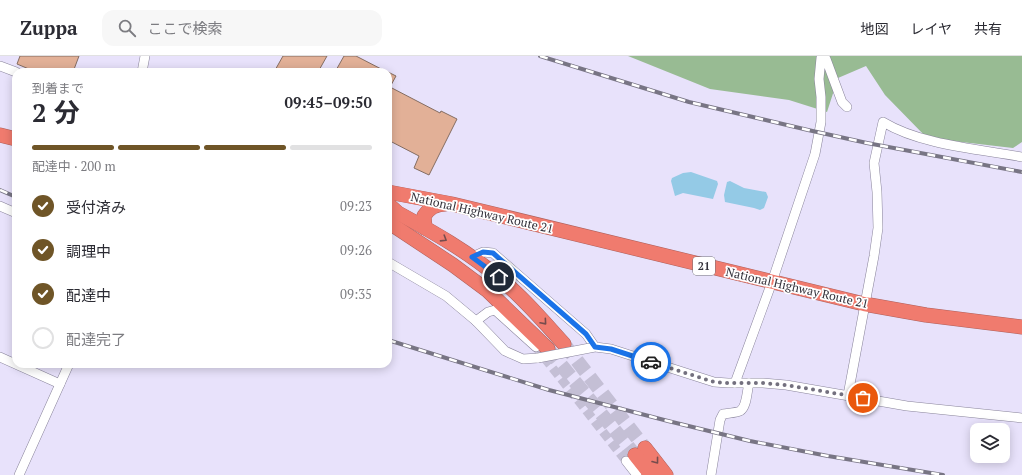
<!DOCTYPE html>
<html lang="ja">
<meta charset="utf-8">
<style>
:root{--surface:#fff;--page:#f7f7f7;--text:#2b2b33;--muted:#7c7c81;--line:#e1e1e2;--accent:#6f5527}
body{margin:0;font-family:"PT Serif","Noto Sans JP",serif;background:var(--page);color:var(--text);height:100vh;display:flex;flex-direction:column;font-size:15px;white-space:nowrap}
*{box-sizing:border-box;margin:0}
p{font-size:13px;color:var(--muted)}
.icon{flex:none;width:22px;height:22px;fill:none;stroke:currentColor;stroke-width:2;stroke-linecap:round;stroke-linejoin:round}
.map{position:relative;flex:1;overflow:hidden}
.panel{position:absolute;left:12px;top:12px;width:380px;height:300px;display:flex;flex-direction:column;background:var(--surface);border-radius:12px;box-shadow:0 2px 10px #0003}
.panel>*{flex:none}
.fabs{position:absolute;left:970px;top:367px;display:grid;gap:8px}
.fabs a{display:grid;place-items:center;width:40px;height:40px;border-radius:8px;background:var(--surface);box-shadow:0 2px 10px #0003;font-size:20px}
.pin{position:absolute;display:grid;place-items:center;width:34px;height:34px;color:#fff;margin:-17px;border:2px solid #fff;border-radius:50%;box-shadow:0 1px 4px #0007}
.courier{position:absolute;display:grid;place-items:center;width:40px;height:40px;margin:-20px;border:3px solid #1a73e8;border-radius:50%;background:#fff;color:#222;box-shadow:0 1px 5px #0007}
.summary em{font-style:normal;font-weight:700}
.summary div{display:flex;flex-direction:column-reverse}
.summary{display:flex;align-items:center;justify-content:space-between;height:68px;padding:0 20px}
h1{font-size:26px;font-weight:700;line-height:30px}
.bar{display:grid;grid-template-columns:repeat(4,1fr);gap:6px 4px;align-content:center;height:48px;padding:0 20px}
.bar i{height:5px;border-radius:3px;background:var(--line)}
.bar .current{background:var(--accent)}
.bar p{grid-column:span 4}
ol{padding:0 20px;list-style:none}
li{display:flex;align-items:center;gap:12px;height:44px}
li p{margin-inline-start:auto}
li .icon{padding:4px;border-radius:50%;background:var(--accent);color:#fff;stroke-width:4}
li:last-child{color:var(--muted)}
li i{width:22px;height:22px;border:2px solid var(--line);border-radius:50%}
header{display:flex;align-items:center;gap:24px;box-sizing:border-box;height:56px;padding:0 20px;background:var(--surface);border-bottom:1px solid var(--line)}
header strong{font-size:19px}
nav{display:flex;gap:22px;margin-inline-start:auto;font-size:14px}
.search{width:280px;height:36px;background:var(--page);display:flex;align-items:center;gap:10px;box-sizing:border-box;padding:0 14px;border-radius:12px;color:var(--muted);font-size:15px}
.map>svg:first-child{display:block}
</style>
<header>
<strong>Zuppa</strong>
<div class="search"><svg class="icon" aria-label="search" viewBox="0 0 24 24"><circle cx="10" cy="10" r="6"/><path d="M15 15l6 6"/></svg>ここで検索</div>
<nav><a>地図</a><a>レイヤ</a><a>共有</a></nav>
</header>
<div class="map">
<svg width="1022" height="419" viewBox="0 0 1022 419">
<rect width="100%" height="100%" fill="#e8e2fb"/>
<polygon fill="#98bb93" points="628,0 1022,0 1022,86 1013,92 927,82 885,39 866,10 838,22 827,56 789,44 710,33"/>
<g fill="#94cae6">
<polygon points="691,116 717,125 718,128 713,143 683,137 675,140 671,125 672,122 683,117"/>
<polygon points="730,125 744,132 766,136 768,141 764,152 760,154 754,152 725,146 724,139 727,126"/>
</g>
<g fill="#e2b097" stroke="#846d62">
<polygon points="20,0 79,0 73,16 36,16 17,8"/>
<polygon points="283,0 327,0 318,16 274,16"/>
<polygon points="344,0 356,0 387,16 335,16"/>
<polygon points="388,16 396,20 390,31 440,57 441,55 457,63 429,119 414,112 419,100 388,84"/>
</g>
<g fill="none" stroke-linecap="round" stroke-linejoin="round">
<polyline stroke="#c4bfd5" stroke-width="9" stroke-dasharray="9 4.5" stroke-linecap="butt" points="536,291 626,405"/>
<g stroke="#c4bfd5" stroke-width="14" stroke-dasharray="14 7" stroke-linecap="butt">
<polyline points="564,288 645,392"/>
<polyline points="548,293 635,399"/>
</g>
<g stroke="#89849b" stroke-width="10">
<g id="minor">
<polyline points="0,10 16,16"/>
<polyline points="142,16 145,0"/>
<polyline points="0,150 16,157"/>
<polyline points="472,201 483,196 493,197 586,278 595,291 611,293 714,326 728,327 763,327 786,329 907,350 1022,362"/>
<polyline points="388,206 446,240 476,265 505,295 523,303 538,302"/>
<polyline points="476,265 488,256 495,254 536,291"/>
<polyline points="0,301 60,328"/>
<polyline points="735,327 772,226 815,98 821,66 821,41 819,23 821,2 826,3 842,46 847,51"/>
<path d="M848,339L874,200L878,172L877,136L874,107L883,66C921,89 978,93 1022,101"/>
<polyline points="626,405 637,419"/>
<polyline points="19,419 69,308"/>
<path d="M711,419L720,364L723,358C728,357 736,357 740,355C747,351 747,334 749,327"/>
</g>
</g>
<g stroke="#ae615c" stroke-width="15">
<g id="highway">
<polyline points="0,79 16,83"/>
<polyline points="388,136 452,148 864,248 926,259 1022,271"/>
<path d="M388,148L398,157C433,176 467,195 498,221C522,240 543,265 564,288"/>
<polyline points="388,166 453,209 488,235 548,293"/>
<path d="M425,172L424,160C430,151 435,149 445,148"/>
<polyline points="645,392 666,419"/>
<polyline points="635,399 651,419"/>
</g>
</g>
<use href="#minor" stroke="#fff" stroke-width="9"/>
<use href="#highway" stroke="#f07b6e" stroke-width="14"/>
<g stroke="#787584" stroke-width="4">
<g id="rail">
<polyline points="540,0 689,46 808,74 867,87 1022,116"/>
<polyline points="0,134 16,141"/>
<polyline points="388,284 549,334 668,365 750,385 828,400 943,419"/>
</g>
</g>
<use href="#rail" stroke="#fff" stroke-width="2.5" stroke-dasharray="8" stroke-linecap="butt"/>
<g stroke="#89849b" stroke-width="10" stroke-linecap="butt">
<polyline id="minor-bridge" points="538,302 595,291"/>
</g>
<use href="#minor-bridge" stroke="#fff" stroke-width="9"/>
</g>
<defs><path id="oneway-chevron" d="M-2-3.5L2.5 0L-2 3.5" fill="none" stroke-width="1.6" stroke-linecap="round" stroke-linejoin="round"/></defs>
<g stroke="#764c4d">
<use href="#oneway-chevron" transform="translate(444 183) rotate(32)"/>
<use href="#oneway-chevron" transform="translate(544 266) rotate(49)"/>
<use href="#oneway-chevron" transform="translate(656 405) rotate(52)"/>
</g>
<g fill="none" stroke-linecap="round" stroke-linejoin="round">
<polyline stroke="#73707e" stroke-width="4" stroke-dasharray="0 7.2" points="651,306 714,326 728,327 763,327 786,329 863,342"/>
<polyline stroke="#1a73e8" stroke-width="5" points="499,221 472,201 483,196 493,197 586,278 595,291 611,293 651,306"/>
</g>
<g text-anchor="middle" stroke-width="3.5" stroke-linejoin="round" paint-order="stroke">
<rect fill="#fff" stroke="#717076" stroke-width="1" x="693" y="201" width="22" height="18" rx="3"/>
<g font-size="11" font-weight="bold" fill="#34323b">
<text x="704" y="214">21</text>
</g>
<g font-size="12" fill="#34323b" stroke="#fff">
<text transform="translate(482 157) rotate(13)" y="4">National Highway Route 21</text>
<text transform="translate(797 232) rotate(13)" y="4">National Highway Route 21</text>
</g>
</g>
</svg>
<div class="fabs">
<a><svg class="icon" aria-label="layers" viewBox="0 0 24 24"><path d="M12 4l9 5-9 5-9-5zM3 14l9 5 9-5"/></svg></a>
</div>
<div class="pin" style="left:863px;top:342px;background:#ea580c"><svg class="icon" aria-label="bag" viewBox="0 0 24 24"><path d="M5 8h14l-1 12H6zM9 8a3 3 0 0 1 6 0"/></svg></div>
<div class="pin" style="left:499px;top:221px;background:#1f2937"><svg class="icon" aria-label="home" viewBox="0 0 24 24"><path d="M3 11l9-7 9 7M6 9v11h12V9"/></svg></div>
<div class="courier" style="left:651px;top:306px"><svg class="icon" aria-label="car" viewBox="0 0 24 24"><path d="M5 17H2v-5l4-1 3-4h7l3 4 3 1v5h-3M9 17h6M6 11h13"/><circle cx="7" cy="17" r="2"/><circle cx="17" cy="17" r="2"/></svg></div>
<section class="panel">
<div class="summary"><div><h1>2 分</h1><p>到着まで</p></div><em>09:45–09:50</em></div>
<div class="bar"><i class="current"></i><i class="current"></i><i class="current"></i><i></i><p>配達中 · 200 m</p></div>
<ol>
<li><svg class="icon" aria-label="check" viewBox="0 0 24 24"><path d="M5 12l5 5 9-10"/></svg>受付済み<p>09:23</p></li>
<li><svg class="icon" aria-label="check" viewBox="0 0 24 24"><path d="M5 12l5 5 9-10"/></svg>調理中<p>09:26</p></li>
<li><svg class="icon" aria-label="check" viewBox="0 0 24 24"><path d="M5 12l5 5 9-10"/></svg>配達中<p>09:35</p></li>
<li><i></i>配達完了</li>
</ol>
</section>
</div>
